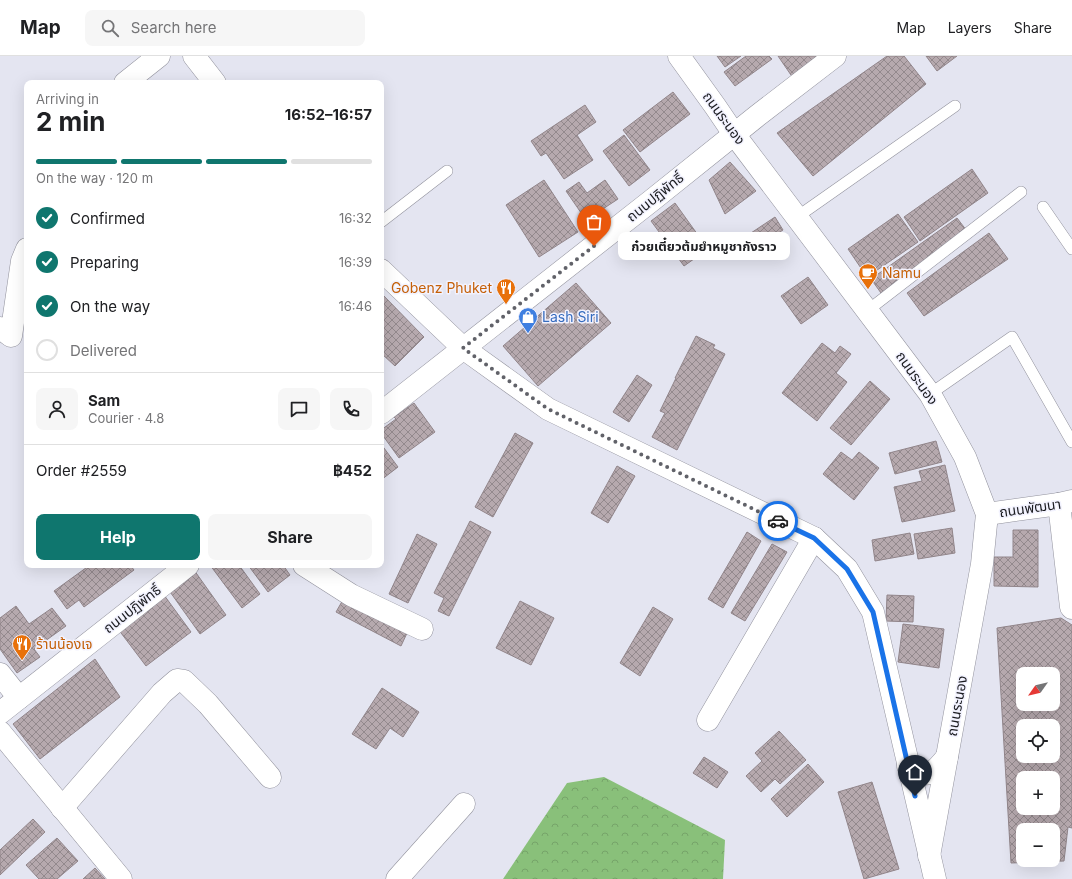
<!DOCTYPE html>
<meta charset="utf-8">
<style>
:root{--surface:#fff;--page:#f6f6f6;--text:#202124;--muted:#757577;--line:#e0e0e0;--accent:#0f766e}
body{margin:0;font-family:Inter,"Noto Sans Thai",sans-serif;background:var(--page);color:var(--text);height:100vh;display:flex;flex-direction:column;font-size:15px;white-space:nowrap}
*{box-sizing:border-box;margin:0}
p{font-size:13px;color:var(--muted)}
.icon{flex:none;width:22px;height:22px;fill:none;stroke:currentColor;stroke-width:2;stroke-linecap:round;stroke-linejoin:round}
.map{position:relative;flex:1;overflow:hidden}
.sheet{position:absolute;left:24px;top:24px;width:360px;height:488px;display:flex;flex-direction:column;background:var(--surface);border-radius:8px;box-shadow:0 4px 16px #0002}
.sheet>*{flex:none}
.needle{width:26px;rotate:236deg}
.tools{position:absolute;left:1016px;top:611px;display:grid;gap:8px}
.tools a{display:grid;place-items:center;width:44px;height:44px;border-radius:8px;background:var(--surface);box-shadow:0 4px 16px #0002;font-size:20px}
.pin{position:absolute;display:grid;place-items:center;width:34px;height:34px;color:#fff;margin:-41px -17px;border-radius:50% 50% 50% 0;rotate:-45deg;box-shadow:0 0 4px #0007}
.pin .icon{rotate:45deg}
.courier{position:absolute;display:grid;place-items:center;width:40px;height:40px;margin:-20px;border:3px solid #1a73e8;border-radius:50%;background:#fff;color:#222;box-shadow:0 1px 5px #0007}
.bubble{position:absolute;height:28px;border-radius:8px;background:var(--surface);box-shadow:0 4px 16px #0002;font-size:13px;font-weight:700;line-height:28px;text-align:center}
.summary em{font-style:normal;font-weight:700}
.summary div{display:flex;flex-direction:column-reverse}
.summary{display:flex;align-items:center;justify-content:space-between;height:68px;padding:0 12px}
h1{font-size:26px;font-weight:700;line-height:30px}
.bar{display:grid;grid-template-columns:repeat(4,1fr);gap:6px 4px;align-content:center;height:48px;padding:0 12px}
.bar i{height:5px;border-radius:3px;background:var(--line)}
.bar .on{background:var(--accent)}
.bar p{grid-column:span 4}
.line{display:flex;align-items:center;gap:10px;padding:0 12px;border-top:1px solid var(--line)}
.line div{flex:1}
.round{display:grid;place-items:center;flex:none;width:42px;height:42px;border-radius:8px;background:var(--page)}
ol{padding:0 12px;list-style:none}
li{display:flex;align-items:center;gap:12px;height:44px}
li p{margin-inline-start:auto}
li .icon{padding:4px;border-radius:50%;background:var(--accent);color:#fff;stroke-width:4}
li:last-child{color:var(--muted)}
li i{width:22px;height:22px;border:2px solid var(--line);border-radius:50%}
.action{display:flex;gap:8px;margin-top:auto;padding:8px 12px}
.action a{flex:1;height:46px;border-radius:8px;background:var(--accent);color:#fff;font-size:16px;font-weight:700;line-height:46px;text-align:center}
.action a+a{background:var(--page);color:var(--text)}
header{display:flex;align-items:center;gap:24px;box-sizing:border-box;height:56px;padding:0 20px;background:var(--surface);border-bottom:1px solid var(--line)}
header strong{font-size:19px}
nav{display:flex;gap:22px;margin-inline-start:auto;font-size:14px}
.search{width:280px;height:36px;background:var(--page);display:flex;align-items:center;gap:10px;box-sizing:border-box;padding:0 14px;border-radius:8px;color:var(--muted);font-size:15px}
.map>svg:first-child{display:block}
</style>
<header>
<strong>Map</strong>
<div class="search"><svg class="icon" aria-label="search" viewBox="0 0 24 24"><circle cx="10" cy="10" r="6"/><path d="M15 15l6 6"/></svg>Search here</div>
<nav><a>Map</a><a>Layers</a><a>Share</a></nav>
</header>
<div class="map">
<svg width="1072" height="823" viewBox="0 0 1072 823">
<defs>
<pattern id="forest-crowns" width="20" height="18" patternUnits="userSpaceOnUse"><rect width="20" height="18" fill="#89c07a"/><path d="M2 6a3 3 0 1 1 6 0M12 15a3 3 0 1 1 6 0" fill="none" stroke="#76a469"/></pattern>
<pattern id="building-cross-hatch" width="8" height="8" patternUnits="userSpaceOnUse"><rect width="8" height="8" fill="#b6a9ae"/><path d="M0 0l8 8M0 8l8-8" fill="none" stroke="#93898d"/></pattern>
</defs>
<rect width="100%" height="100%" fill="#e4e5f1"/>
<polygon fill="url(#forest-crowns)" points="604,721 725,784 723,823 503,823 567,727"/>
<g fill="url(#building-cross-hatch)" stroke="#91858a" fill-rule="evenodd">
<polygon points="717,0 741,0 725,11"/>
<polygon points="746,0 769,0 772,3 735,30 724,16"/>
<polygon points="778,0 824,0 793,22"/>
<polygon points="887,0 904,0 926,28 813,120 777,77"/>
<polygon points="926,0 957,0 937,15"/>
<polygon points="673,36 690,58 640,96 623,74"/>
<polygon points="585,49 596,66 577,79 593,104 564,123 546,97 541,100 531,85"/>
<polygon points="624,79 650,114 629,130 603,95"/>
<polygon points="730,106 756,135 725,158 709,124"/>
<polygon points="972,113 988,137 920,185 904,161"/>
<polygon points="544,124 578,176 539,201 506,149"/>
<polygon points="605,124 618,143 586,164 566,135 579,126 587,137"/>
<polygon points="675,147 708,193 684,210 651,165"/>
<polygon points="898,158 918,186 867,221 848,193"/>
<polygon points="775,161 783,174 750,195 742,183"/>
<polygon points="957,162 967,175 881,237 871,223"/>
<polygon points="989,177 1008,203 924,260 907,237"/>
<polygon points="808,221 828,249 801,268 781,240"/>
<polygon points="576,227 611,267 538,330 503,290"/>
<polygon points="381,237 424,281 395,310 382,298 384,297 381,295"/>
<polygon points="696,280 715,289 713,292 725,298 677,394 652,381 665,357 660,355 676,322 675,322"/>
<polygon points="822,287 835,297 840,290 851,298 836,317 847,326 817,365 782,337"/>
<polygon points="637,319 652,329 629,366 613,356"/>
<polygon points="870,325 890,343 851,389 830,372"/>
<polygon points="414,347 435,376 399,402 381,377 381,374 396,363 394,361"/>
<polygon points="515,377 533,387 493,461 475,451"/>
<polygon points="936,385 942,406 895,418 889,397"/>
<polygon points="381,388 398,411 381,424"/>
<polygon points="841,396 852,404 859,396 879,412 854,444 823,418"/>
<polygon points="945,409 955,455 902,466 894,431 922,425 919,415"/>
<polygon points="617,410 635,420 608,467 591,457"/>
<polygon points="470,465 491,476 449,560 438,555 444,542 434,537"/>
<polygon points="952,472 955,497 918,503 914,478"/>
<polygon points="1013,474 1038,474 1038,531 994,530 994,501 1013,501"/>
<polygon points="747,476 761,485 723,552 708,543"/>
<polygon points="910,477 914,498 875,505 872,484"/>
<polygon points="417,478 437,488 408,547 389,538"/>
<polygon points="772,488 787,496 745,565 731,557"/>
<polygon points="90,509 130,509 134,514 84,551 79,544 67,553 54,535"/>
<polygon points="210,509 239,509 260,538 242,552"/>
<polygon points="248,509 283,509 290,519 268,536"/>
<polygon points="194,514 226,559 200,578 168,533"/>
<polygon points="164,539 191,576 146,610 118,573"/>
<polygon points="887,539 914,540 913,566 886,565"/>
<polygon points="344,542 408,575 401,590 336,556"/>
<polygon points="520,545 554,562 531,609 496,592"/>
<polygon points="16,550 29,568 52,552 66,570 34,593 40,601 17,617 0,593 0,562"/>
<polygon points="653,551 673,563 640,620 620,607"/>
<path d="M1061,562L1072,569V772L1068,771L1064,805L1011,807L997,572ZM1023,618H1053V648H1023ZM1023,670H1053V700H1023ZM1023,722H1053V752H1023ZM1023,774H1053V804H1023Z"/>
<polygon points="903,568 944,573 939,612 898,606"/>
<polygon points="95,603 120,641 40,703 13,668"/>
<polygon points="382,632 419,656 403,681 390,672 376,693 352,678"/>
<polygon points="779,675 806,704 780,728 775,723 761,736 746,720 762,705 755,697"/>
<polygon points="704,701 728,716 717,732 693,717"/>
<polygon points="808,708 824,726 787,761 771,743"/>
<polygon points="872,726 899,813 864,823 838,736"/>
<polygon points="33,763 45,776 0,819 0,794"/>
<polygon points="57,782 78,805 57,823 39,823 26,809"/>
<polygon points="95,812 105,823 83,823"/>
</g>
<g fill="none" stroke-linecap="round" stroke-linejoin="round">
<g stroke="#92929d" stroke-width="12">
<g id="service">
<polyline points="1043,151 1072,193"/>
<polyline points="797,161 955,50"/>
<polyline points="381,166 447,115"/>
<polyline points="867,255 1021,136"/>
<polyline points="930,338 1012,281 1072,386"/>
</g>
</g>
<g stroke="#92929d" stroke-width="23">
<g id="minor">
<polyline points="679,0 715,50 734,78 930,338 965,401 987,458 982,508 929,800"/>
<polyline points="125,27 159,0"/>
<polyline points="0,272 11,280 22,205 27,193"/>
<polyline points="1059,448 1071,551 1072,552"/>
<polyline points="987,458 1059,448 1072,445"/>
<polyline points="304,509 351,539 422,573"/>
<polyline points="0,618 19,642"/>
<polyline points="708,664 814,482"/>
<polyline points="0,676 121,823"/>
<path d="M908,710C928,724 933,718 947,701"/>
<polyline points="62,752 162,637 177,624 184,625 208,648 270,721"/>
<polyline points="397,823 464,748"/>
</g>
</g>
<g stroke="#92929d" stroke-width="23">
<g id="tertiary">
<polyline points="194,0 215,27"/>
<polyline points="381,214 463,292 548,353 814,482 847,513 873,556 935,823"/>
<polyline points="381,357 651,145 757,60 835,0"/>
<polyline points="0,657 188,509"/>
</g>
</g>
<use href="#service" stroke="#fff" stroke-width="11"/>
<use href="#minor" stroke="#fff" stroke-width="22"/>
<use href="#tertiary" stroke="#fff" stroke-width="22"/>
</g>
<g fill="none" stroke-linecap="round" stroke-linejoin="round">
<polyline stroke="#616269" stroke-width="4" stroke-dasharray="0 7.2" points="594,190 463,292 548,353 778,465"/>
<polyline stroke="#1a73e8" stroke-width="5" points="778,465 814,482 847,513 873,556 915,740"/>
</g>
<defs>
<g id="cafe-pin" transform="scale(1)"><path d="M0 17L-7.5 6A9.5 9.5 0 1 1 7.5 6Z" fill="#e8710a" stroke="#f2f2fe"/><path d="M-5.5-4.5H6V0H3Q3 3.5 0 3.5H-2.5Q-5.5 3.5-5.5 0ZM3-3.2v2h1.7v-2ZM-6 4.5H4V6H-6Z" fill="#fff"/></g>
<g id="restaurant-pin" transform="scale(1)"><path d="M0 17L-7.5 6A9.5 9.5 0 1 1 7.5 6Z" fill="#e8710a" stroke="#f2f2fe"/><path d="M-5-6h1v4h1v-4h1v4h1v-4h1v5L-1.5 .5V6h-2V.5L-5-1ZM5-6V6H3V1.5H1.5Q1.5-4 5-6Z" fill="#fff"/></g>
<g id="shop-pin" transform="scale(1)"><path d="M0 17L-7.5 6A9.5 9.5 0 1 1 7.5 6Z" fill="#3f7fe0" stroke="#f2f2fe"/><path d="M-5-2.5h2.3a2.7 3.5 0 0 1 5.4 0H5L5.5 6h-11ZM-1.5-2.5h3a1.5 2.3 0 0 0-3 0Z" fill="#fff"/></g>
</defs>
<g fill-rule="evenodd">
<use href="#cafe-pin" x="868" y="217"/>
<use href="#restaurant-pin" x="506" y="232"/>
<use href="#shop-pin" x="528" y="261"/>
<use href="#restaurant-pin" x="22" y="588"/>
</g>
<g text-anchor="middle" stroke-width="3" stroke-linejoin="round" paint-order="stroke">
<g font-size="14" fill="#1b1c20" stroke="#f2f2fe">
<text transform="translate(724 62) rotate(54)" y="5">ถนนระนอง</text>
<text transform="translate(655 141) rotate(-39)" y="5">ถนนปฏิพัทธิ์</text>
<text transform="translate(917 322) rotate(55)" y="5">ถนนระนอง</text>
<text transform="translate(1030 452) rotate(-8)" y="5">ถนนพัฒนา</text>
<text transform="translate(132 553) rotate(-38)" y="5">ถนนปฏิพัทธิ์</text>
<text transform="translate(957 650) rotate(-80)" y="5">ถนนระนอง</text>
</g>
<g font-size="14" fill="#c56008" stroke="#f2f2fe" text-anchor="start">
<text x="882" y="222">Namu</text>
<text x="492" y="237" text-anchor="end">Gobenz Phuket</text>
<text x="36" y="593">ร้านน้องเจ</text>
</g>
<g font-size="14" fill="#366cbe" stroke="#f2f2fe" text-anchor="start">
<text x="542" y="266">Lash Siri</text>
</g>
</g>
</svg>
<div class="tools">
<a><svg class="needle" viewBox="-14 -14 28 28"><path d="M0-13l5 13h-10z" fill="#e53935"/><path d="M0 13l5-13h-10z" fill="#757577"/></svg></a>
<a><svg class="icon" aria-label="locate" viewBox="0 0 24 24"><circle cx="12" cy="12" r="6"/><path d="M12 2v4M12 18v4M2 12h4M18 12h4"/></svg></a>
<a>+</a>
<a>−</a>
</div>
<div class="pin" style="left:594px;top:190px;background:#ea580c"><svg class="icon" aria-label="bag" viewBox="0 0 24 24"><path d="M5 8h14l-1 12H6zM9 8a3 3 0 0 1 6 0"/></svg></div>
<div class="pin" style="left:915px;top:740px;background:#1f2937"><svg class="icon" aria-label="home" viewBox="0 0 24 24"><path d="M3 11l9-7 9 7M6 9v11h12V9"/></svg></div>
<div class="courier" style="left:778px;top:465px"><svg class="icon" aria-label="car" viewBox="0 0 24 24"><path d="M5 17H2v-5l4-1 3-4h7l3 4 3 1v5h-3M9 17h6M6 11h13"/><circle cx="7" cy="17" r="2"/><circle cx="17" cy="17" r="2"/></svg></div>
<div class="bubble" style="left:618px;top:176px;width:172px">ก๋วยเตี๋ยวต้มยำหมูชากังราว</div>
<section class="sheet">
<div class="summary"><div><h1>2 min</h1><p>Arriving in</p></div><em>16:52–16:57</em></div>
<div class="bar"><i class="on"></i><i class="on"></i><i class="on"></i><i></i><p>On the way · 120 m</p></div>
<ol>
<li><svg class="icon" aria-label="check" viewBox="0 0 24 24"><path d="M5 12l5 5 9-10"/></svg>Confirmed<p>16:32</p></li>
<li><svg class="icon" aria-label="check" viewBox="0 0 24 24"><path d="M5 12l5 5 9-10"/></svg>Preparing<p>16:39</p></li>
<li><svg class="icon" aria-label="check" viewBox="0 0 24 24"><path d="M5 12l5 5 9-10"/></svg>On the way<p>16:46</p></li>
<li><i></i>Delivered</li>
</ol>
<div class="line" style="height:72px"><a class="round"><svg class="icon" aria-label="person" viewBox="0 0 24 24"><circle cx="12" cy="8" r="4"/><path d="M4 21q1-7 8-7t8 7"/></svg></a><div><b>Sam</b><p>Courier · 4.8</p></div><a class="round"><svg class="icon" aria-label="chat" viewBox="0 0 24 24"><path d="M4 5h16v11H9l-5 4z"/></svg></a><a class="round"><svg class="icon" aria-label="phone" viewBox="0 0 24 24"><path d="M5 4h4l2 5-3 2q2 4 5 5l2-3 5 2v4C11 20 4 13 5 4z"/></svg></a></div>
<div class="line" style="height:52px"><div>Order #2559</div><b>฿452</b></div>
<div class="action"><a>Help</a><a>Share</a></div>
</section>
</div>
